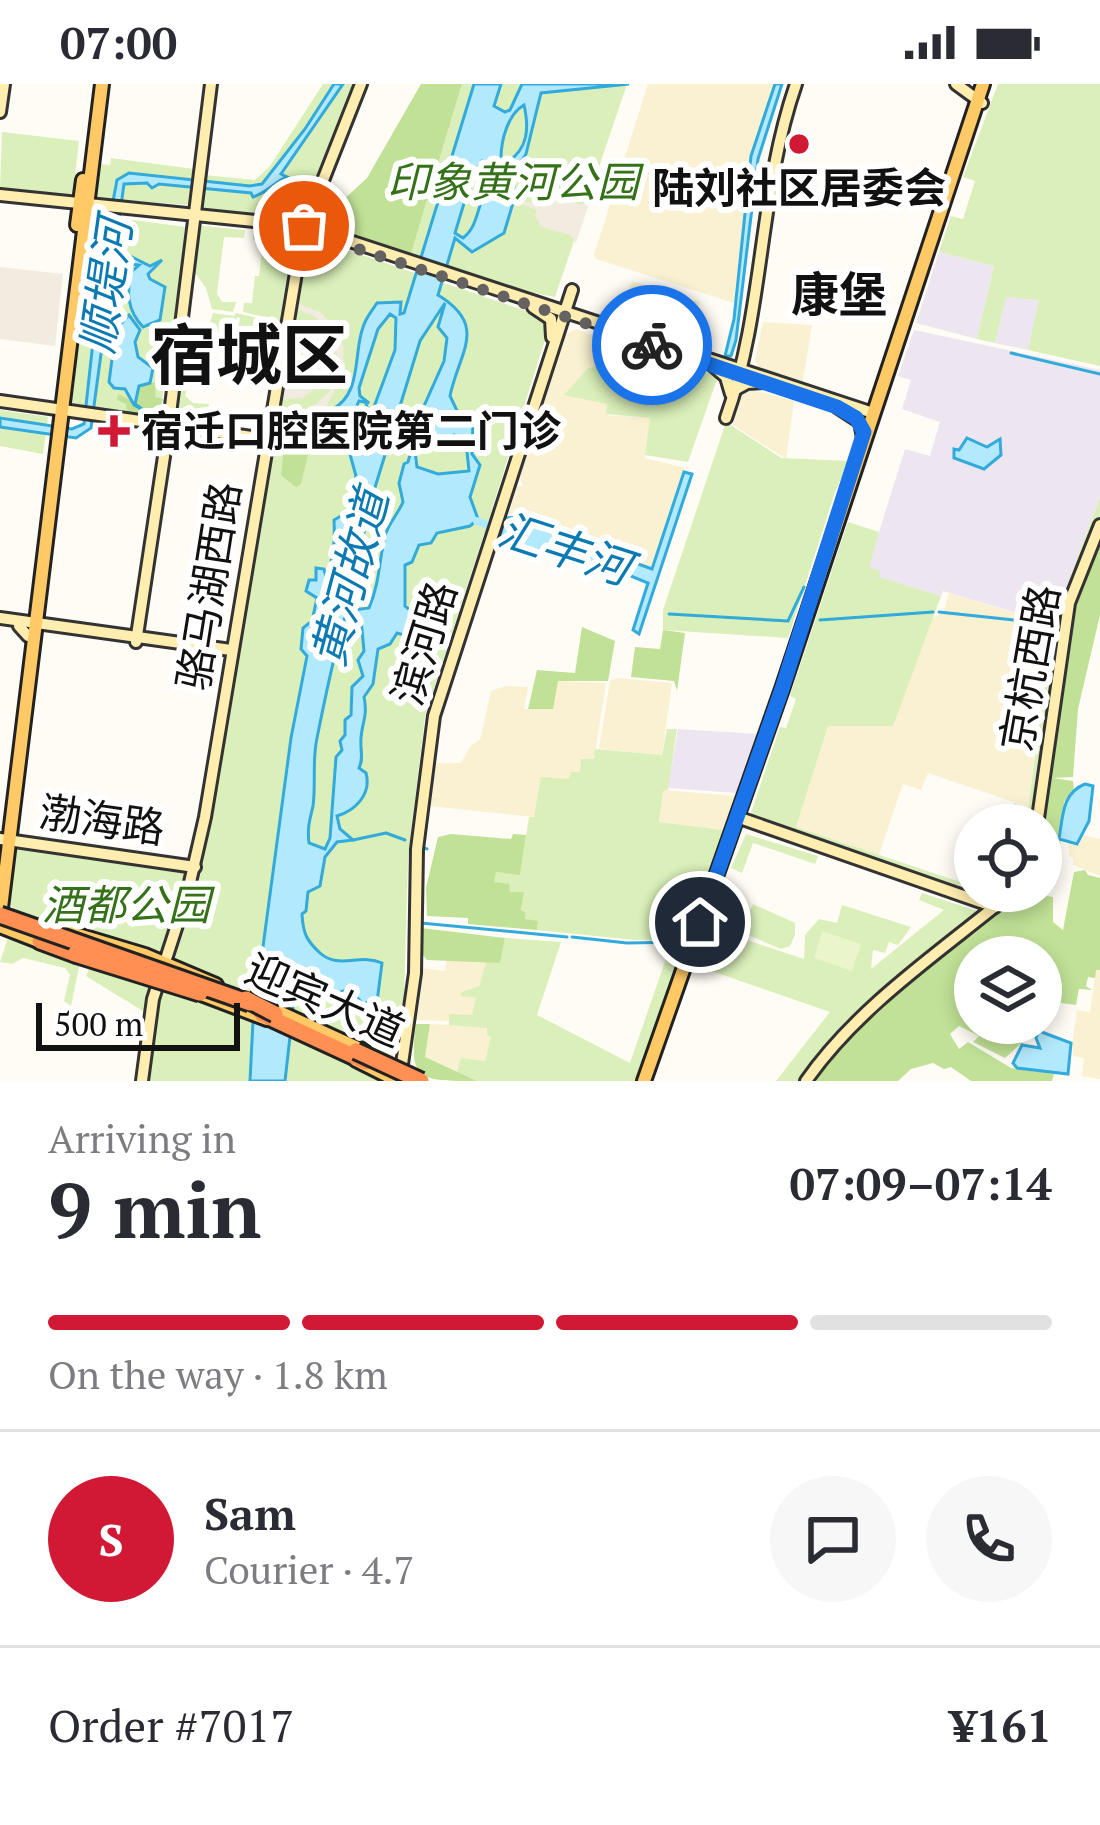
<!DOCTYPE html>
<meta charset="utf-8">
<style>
:root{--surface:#fff;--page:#f7f7f7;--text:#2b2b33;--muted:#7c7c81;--line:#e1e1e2;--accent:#d11935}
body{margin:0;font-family:"PT Serif","Noto Sans SC",serif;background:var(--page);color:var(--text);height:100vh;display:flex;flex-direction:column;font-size:45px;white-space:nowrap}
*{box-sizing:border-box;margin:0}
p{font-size:39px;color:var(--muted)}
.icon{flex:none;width:66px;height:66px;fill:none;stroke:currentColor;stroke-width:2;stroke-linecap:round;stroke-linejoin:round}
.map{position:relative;height:997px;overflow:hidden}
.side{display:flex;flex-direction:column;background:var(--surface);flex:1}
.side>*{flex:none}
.tools{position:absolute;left:954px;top:720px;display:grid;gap:24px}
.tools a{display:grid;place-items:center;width:108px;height:108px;border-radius:50%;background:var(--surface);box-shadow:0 6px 18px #0003;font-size:60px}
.scale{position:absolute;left:36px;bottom:30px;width:204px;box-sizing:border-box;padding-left:12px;border:6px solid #111;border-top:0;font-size:33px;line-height:42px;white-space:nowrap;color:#111;-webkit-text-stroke:9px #fff;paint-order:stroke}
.pin{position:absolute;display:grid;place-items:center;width:102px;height:102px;color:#fff;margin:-51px;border:6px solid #fff;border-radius:50%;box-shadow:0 3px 12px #0007}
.courier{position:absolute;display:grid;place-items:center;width:120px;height:120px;margin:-60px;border:9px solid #1a73e8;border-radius:50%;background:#fff;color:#222;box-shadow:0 3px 15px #0007}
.overview em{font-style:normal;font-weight:700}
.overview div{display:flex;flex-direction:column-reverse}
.overview{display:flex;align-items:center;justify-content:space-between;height:204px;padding:0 48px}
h1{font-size:78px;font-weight:700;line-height:90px}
.bar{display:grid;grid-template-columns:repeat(4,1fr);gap:18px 12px;align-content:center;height:144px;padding:0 48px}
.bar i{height:15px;border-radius:9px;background:var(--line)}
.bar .current{background:var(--accent)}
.bar p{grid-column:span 4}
.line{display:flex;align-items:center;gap:30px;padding:0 48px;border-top:3px solid var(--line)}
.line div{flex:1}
.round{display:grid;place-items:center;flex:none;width:126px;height:126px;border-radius:63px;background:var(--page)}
.status{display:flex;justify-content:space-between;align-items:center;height:84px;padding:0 60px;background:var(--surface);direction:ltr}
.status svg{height:33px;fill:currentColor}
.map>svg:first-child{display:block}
</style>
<div class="status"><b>07:00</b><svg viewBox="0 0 49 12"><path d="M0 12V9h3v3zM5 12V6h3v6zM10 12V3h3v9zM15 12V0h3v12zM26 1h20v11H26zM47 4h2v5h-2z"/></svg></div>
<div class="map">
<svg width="1100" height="997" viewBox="0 0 1100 997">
<rect width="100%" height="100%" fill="#fffcf5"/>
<g fill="#ede5f0">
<polygon points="939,168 994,182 977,255 916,239"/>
<polygon points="1006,212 1040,216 1028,266 995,259"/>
<polygon points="914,246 1100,286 1100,413 1053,540 1020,535 1020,530 943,507 941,512 878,493 868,483 905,365 930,372 940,338 902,325 911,296 898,292"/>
<polygon points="678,645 759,650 737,709 668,704"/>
</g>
<g fill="#f9f1d1">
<polygon points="648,0 775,0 751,72 734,219 596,175 594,171"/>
<polygon points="632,197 700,218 688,250 623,229"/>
<polygon points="763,238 812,241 803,297 758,283 755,276"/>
<polygon points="576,245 629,263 624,277 588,284 565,310 608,320 607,331 651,334 645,374 685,384 652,486 536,443 527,434 509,429 517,402 523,402 520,394 560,262 566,250"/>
<polygon points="746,304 794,317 786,375 733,341 740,309"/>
<polygon points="949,509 1021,531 1020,535 1053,540 1028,723 928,689 921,706 903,700 879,771 796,743 828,642 893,641 930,535 943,529"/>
<polygon points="617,594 672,599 662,671 599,665 610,597"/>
<polygon points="557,597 606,599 594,675 533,733 429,722 436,679 461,679 471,661 480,656 491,607 505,602 528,603 524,625 552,625"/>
<polygon points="663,706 736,712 723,746 659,738"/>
<polygon points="1083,751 1100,755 1100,792 1073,781 1073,774 1069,772 1068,758 1079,760"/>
<polygon points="447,874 486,878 479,902 461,911 477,914 472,931 450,931 449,937 416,936 422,884 445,887"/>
<polygon points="1096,886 1100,886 1100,995 1082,992 1084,974 1073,972 1072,960 1077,926 1090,928"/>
<polygon points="430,940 488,943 492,952 485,977 462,975 457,988 425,973"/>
</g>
<g fill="#daefb9">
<polygon points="323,0 356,0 298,136 202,125 199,121 203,91 255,96 270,82"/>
<polygon points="462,0 627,0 555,213 513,205 410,173"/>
<polygon points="998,0 1100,0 1100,282 1028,266 1039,216 1006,213 995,259 977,255 994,182 939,168 951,132 963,135 975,97 963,93"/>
<polygon points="2,48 79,57 73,109 65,113 0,106"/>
<polygon points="111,74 194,85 189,121 96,114 100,80 110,81"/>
<path d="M96,131L185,143C181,174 170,321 153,335L71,320L92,136Z"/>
<polygon points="202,142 245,146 244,154 224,153 217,210 222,218 236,218 233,228 212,225 206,204 193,186 198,144"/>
<polygon points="254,147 296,152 278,266 268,263 270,234 243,228 244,219 252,219 255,192 259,192 263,158 253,155"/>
<polygon points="309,153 541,232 548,246 491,428 505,434 499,454 484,450 425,632 408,775 404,913 393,973 303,931 179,882 172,874 204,765"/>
<polygon points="213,229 234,232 236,229 265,236 265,257 248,260 250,243 238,247 240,234 237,233 235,246 219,244 218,250 208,246"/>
<polygon points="629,263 718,292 688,378 645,371 650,334 606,330 607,320 564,311 588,284 624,277"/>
<polygon points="184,269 191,272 185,273 184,282 200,285 200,290 189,295 185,312 193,319 209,320 206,341 179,337 176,332"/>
<polygon points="0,326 48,333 43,370 0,362"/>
<polygon points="726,338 781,374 849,377 835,408 788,554 663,546 663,526"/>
<polygon points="1100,413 1100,430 1079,483 1035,741 1014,741 1014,719 1028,724 1053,540"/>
<polygon points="848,438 879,448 869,483 880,487 879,493 941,512 893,642 828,642 796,743 975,803 975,807 1005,810 996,818 750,732 780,643 786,644 796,615 790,612"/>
<polygon points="667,645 677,645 668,706 663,707 659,738 723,746 688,855 635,856 537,846 538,838 524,835 521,827 524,808 509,808 494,798 495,788 520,790 529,733 534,733 541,693 569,695 571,688 580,688 581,675 594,675 595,665 662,671"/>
<polygon points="746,750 818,772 815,780 753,759 742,789 731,784"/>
<polygon points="17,760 191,785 162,872 151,877 19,830 9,819"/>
<path d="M725,801L737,804L722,848L727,845L740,850L741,854L804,875L805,851L819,835L837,839L842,821L911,843L898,861L889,858L885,869L873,866L871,885L944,826L919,816L922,809L980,828V832C915,883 847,930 798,997H776L830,928L703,884V866Z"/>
<polygon points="753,820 795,839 795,851 790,862 781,865 743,849 742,845"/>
<polygon points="9,851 80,878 71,922 64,917 70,891 65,884 23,874 12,880 0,878"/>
<polygon points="505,854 561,858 537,931 630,979 670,863 682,865 637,997 477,997 457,988 461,974 485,977 491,953 487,951 487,944 449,941 449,930 472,931 476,914 460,912 462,908 479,902 486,878 500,879"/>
<polygon points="91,880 152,901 146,929 86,892"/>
<polygon points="168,904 299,952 385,997 142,997 159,908"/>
</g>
<g fill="#c0e196">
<polygon points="421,0 462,0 410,173 315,138 316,127 331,113 339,120 367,94"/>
<polygon points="156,298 155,313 163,315 158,333 127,331 126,320 117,316 118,310 134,318 139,302"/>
<polygon points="305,334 298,351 308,371 301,400 296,403 281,391 287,336"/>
<polygon points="1100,445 1100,531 1078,625 1073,693 1053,694 1073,697 1074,704 1064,718 1058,785 1052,785 1047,812 1053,813 1053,838 1063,846 1074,788 1085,786 1088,791 1100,794 1100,886 1096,886 1095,894 1088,893 1086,902 1092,906 1079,905 1076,921 1054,918 1052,931 1041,928 1041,886 1056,887 1041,884 1041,873 975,873 975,939 1026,939 1031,941 1026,955 1005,974 973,958 979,952 959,942 950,950 959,965 968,958 1011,984 1054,990 1052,997 971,997 951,983 944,985 933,979 911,985 898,997 807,997 871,927 1017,807 1041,807 1041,741 1068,529"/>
<polygon points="582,543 615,557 608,597 558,597 553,625 528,625 537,586 575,589"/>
<polygon points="663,546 685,549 677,607 674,597 631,593 635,563 660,565"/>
<polygon points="451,750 511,755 513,750 526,751 520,791 496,788 494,798 509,800 510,808 524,808 521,826 525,828 525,835 538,837 537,846 468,840 468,834 427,832 426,804 438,753"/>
<polygon points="421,844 505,854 500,879 427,876 422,870"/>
<path d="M416,940H430L425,973L477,997C420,997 408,997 416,940Z"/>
</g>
<polygon fill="#ebf5cc" points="822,847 861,860 852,887 814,874"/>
<g fill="#f2ece0">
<polygon points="524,103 508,113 539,121 541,115 552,109 580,121 590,117 576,159 570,151 541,143 535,131 537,126 511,116 516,137 509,115 506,120 507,112"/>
<polygon points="0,183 63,190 55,262 0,255"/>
<polygon points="296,219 320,228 336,245 343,261 344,288 327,321 304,333 277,334 278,328 297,328 316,320 329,308 338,289 326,286 318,302 303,314 279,316 294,237 319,252 327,277 339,277 329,246 314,232 296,225"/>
</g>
<g fill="#b3e9fc" stroke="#32aadb" stroke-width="3" fill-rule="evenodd">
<path d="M334,0H343L281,90L287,93C275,98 268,108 253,113L251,109L159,100L152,104L147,99L124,100L106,229L111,232L106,233L91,344L76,354L0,343V334L72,345L84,340L102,176L117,96L129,89L250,102L262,100L305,45Z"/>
<path d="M474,0H501L494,22L505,28L510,26L522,0H629L541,9L526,70L515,87L513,119L504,149L472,168L455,154L438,211C489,242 459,268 450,312L460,333L473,336L472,370L480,381L470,413L478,435L470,442L437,449L431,459L419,461L412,478L405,481V522L417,532V545L411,547V553L397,549L390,560L378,565L373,600L364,613C368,632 362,638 361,654C360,667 364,674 359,684L366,689C372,711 354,727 337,732L340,745L353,756L337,758L325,773L320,802L308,808L306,827L302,830C303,850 307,857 320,869C339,886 360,869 382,879L377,918L374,922L367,919V924L349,905L338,909L308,895L295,898L291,909L293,926L285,997H250L253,937L291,654L307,572L301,565L303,544L312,537L317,514L306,507L309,496H316V484L324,485L326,493C334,473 335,457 334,436L346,429L356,392L348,363L363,338L354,335L345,339L331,326C365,309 351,266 366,236C369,230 373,225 377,219L401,218L400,230L404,229ZM524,21C529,43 529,65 506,79L501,74C501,56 508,30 524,21ZM482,77H488L492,99C476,115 481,140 463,154L455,149L471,96ZM445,219L438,243L447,254L444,277L424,322L408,378L404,380L399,399L403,418C398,430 388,440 385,452C379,476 380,498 369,524L354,526L347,522L373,410L420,257ZM390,230L396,234L395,266L371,331L366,321L361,333H352L359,317L369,319L360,312L359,304L378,245ZM424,350L443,363L454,351L466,358L469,387L438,390L417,383L415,367ZM353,528L361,535L364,567L358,576L363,592L352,603L351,631L345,636V651L340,657L342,666L336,673L330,754L325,765L309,759C307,743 310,735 313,722C316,700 312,676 317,654C325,615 333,573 345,533Z"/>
<polygon points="775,0 782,0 758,75 736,256 731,272 725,272 734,235 751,72"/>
<path d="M132,173L150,182L162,176L148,190L150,195L165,203L160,236L143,243C127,226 126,208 132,187L139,181L131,180Z"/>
<polygon points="129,231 140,246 135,258 138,273 153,284 150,299 139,302 135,320 148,329 134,321 125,305 114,304 109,298 116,245"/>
<polygon points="967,354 987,363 1000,355 1001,371 984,385 954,374 954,365 959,366"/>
<polygon points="684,388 692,390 639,550 633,546 648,499 614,485 499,456 505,434 525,433 536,443 652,485"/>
<path d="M1085,700L1093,702L1089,737L1077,760L1059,755C1063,732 1062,709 1085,700Z"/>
<polygon points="1039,947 1071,959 1068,990 1017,984 1013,979 1022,961 1040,964 1036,954"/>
</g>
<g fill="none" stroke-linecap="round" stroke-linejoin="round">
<g stroke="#32aadb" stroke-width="3">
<polyline points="1011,269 1100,290"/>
<polyline points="939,528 1014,536"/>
<polyline points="669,530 788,537 804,503"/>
<polyline points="820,536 933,528"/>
<polyline points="353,756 386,749 405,756"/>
<polyline points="424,764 427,765"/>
<polyline points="421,839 567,853"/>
<polyline points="572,853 627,859 683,858"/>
</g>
<polyline stroke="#b3e9fc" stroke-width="8" points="477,437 497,444"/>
<g stroke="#333" stroke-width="16">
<g id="secondary">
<polyline points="956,0 982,19"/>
<polyline points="0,28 4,0"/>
<polyline points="0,111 304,142 873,329"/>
<polyline points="533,223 551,235 552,253"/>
<polyline points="712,281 726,293 731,310"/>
<polyline points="736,305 747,299 765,298"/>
<polyline points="0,317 266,355"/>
<polyline points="837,323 860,338 863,354"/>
<path d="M726,334C765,225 758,109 796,0"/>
<polyline points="0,534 231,566"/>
<polyline points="19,542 28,552"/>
<polyline points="136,558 168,346 211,0"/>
<polyline points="737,733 995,823"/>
<polyline points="1037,741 1069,519 1100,441"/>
<polyline points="0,755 195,783"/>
<polyline points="400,994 415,889 417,765 434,632 572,206"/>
<polyline points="142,997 153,915 188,807 205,733 303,147 361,0"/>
<path d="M806,997C859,921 943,866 1014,807"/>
</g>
</g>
<g stroke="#222" stroke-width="18">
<g id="primary">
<polyline points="77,141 83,96"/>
<polyline points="0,832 102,0"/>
<polyline points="0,842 46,860"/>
<polyline points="55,844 145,871 216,901"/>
<polyline points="196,908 267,935"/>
<polyline points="268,923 364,967"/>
<polyline points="356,976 398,997"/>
<polyline points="644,997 782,605 983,0"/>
</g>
</g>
<g stroke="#222" stroke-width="21">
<g id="highway">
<polyline points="40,857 75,870"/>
<polyline points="262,930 366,978"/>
</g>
</g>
<use href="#secondary" stroke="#ffeeb0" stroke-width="10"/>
<use href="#primary" stroke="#ffc965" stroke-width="12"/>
<use href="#highway" stroke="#ff8f53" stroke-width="15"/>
<g stroke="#222" stroke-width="21" stroke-linecap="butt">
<g id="highway-bridge">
<polyline points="0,831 250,919"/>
<polyline points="75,870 200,909"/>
<polyline points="246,915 275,930"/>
<polyline points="356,967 421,997"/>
</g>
</g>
<use href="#highway-bridge" stroke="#ff8f53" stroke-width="15"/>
</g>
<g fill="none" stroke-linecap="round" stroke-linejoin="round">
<polyline stroke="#646361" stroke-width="12" stroke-dasharray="0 21.6" points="304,142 303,147 652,261"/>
<polyline stroke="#1a73e8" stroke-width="15" points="652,261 837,323 856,334 864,348 782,605 700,838"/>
</g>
<g fill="#d11935" stroke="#fff" stroke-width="4.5">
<circle cx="799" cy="60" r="12"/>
<path d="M108 329h12v12h12v12h-12v12h-12v-12h-12v-12h12z"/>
</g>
<g text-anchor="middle" stroke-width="12" stroke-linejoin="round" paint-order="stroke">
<g font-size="42" font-style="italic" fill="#347118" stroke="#fff">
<text x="513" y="113">印象黄河公园</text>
<text x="126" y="836">酒都公园</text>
</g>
<g font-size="42" font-weight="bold" fill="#111" stroke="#fff">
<text x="799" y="119">陆刘社区居委会</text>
<text x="141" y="362" text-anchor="start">宿迁口腔医院第二门诊</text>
</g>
<g font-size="42" fill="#111" stroke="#fff">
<text transform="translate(209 502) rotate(-81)" y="15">骆马湖西路</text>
<text transform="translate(424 559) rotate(-73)" y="15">滨河路</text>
<text transform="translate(1030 584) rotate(-80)" y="15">京杭西路</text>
<text transform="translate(102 736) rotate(8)" y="15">渤海路</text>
<text transform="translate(325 916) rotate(24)" y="15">迎宾大道</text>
</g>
<g font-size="45" font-style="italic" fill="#0b7ab2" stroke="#fff">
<text transform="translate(106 202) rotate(-82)" y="16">顺堤河</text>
<text transform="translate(565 465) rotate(18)" y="16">汇丰河</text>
<text transform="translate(350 494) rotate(-75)" y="16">黄河故道</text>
</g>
<g font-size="48" font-weight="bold" fill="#111" stroke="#fff">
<text x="839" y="228">康堡</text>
</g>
<g font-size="66" font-weight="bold" fill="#111" stroke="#fff">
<text x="249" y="295">宿城区</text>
</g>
</g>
</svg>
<div class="tools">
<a><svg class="icon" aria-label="locate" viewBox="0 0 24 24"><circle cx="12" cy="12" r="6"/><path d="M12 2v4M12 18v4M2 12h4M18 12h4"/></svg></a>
<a><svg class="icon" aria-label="layers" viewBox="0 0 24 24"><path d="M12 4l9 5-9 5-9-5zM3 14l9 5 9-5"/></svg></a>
</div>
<div class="scale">500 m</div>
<div class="pin" style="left:304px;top:142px;background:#ea580c"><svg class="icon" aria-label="bag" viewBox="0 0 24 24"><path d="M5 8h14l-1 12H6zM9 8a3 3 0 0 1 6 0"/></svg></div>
<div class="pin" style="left:700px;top:838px;background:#1f2937"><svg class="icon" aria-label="home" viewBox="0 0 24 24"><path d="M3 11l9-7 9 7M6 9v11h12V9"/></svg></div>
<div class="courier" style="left:652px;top:261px"><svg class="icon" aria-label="bike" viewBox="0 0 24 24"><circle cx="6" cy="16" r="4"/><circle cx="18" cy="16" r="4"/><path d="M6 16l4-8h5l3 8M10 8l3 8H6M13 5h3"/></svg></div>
</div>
<section class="side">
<div class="overview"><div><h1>9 min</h1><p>Arriving in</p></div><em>07:09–07:14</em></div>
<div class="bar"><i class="current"></i><i class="current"></i><i class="current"></i><i></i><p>On the way · 1.8 km</p></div>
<div class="line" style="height:216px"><b class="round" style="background:var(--accent);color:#fff">S</b><div><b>Sam</b><p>Courier · 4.7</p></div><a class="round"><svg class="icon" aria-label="chat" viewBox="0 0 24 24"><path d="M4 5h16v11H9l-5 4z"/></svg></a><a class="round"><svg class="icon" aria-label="phone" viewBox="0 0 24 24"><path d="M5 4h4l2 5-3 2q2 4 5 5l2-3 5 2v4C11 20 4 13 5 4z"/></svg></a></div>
<div class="line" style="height:156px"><div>Order #7017</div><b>¥161</b></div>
</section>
